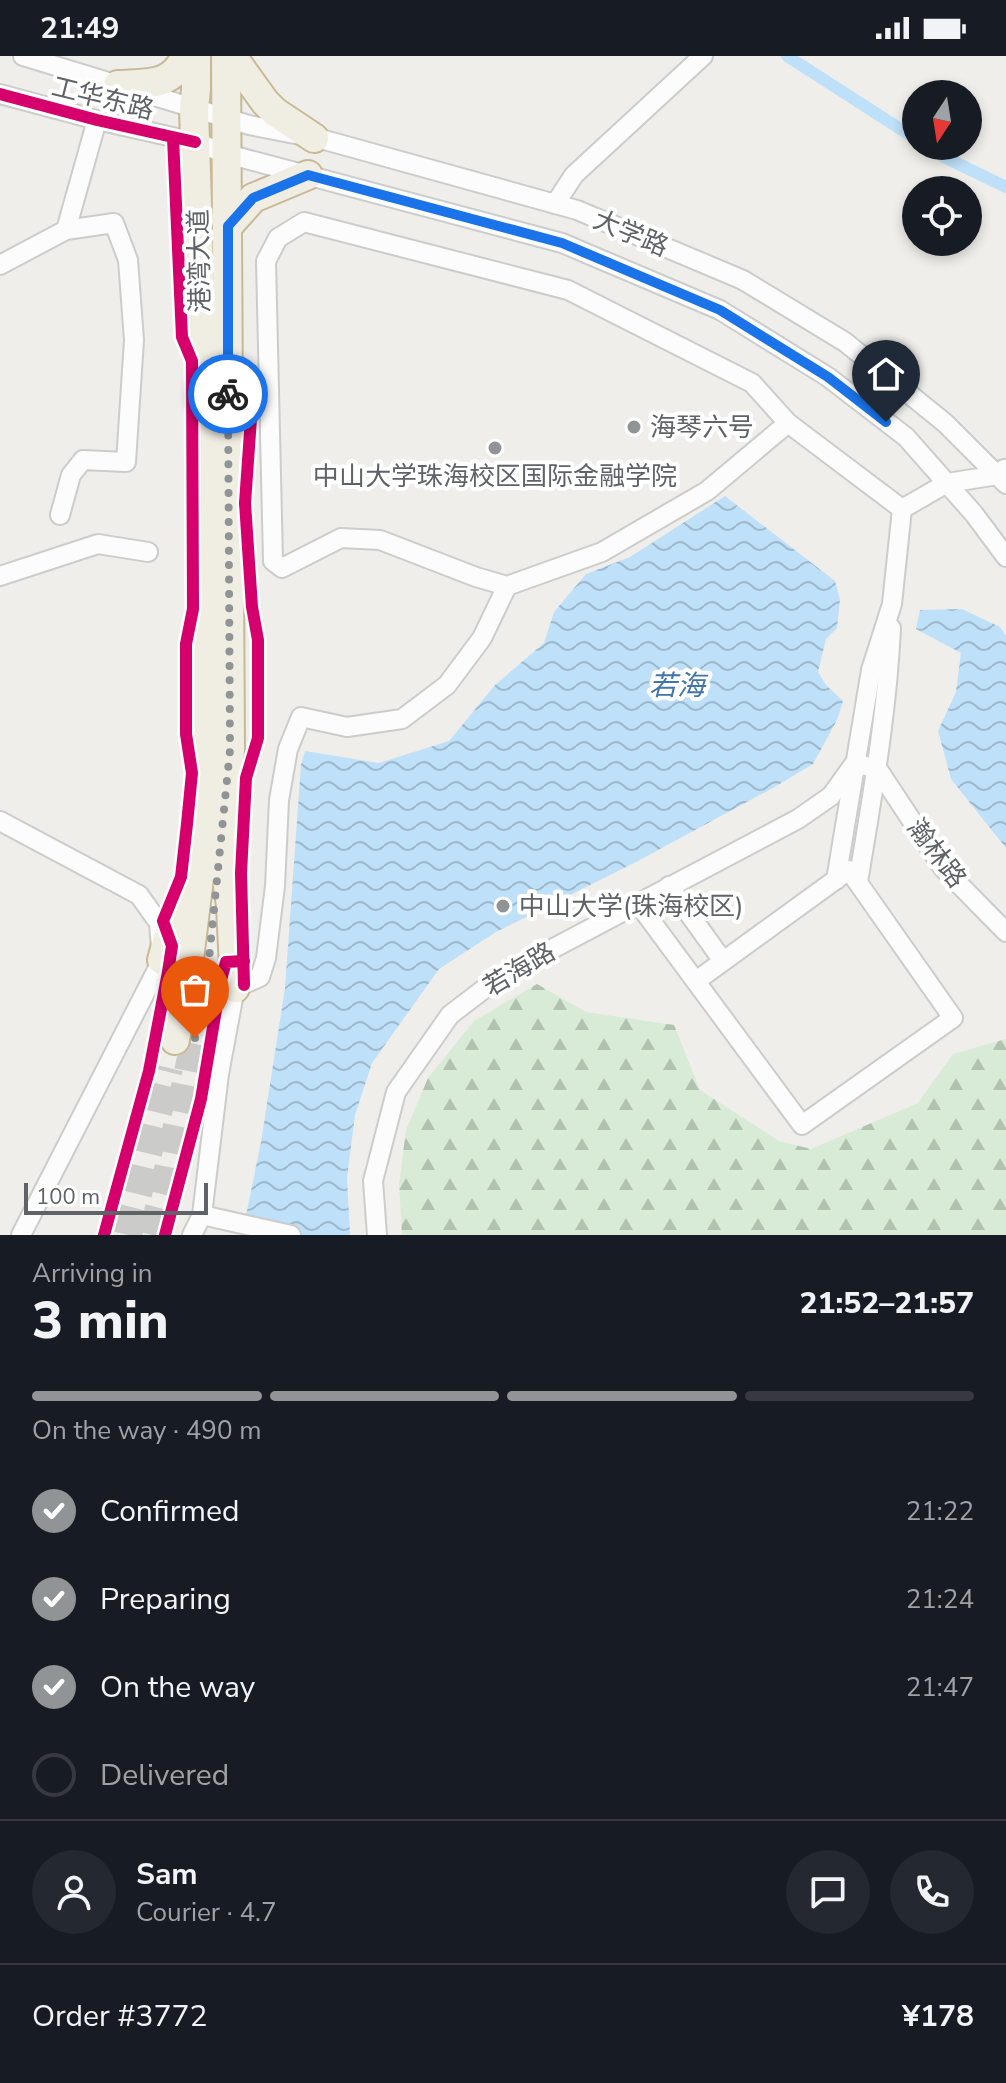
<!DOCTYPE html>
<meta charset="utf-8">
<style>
:root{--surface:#171b24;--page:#242831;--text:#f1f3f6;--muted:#9ea1a6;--line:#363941;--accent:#919496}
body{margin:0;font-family:"Nunito Sans","Noto Sans SC",sans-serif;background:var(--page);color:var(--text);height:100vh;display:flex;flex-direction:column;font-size:30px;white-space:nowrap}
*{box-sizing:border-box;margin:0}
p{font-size:26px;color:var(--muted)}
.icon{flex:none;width:44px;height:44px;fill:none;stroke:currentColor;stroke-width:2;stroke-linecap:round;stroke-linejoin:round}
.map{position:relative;height:1179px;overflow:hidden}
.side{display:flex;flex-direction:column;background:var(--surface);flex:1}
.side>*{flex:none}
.needle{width:52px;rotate:192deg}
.buttons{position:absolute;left:902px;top:24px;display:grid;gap:16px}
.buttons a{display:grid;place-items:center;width:80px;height:80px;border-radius:50%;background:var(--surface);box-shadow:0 4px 12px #0003;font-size:40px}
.scale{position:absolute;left:24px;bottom:20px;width:184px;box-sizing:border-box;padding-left:8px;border:4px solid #5f6368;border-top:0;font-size:22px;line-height:28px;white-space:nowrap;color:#5f6368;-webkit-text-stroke:6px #fff;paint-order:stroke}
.pin{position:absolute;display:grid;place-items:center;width:68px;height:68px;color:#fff;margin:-82px -34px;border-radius:50% 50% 50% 0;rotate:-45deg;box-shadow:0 0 8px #0007}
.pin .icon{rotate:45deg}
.courier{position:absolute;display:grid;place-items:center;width:80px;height:80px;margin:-40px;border:6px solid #1a73e8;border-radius:50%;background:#fff;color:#222;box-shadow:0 2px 10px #0007}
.head em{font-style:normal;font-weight:800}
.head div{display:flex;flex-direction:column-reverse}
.head{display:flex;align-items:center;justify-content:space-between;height:136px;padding:0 32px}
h1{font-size:52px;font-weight:800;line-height:60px}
.bar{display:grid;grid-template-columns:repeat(4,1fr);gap:12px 8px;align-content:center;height:96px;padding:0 32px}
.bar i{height:10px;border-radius:6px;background:var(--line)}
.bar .on{background:var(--accent)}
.bar p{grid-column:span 4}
.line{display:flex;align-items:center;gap:20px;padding:0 32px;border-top:2px solid var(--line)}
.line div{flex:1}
.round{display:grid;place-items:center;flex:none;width:84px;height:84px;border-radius:42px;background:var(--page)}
ol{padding:0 32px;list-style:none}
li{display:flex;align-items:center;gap:24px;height:88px}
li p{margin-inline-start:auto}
li .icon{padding:8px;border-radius:50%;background:var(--accent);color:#fff;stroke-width:4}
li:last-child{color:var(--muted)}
li i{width:44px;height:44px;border:4px solid var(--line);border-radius:50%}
.status{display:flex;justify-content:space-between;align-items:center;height:56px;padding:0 40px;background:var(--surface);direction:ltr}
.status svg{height:22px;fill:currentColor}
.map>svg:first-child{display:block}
</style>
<div class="status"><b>21:49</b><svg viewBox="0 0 49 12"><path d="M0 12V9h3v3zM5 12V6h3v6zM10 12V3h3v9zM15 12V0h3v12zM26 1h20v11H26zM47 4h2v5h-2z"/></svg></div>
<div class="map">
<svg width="1006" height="1179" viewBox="0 0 1006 1179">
<defs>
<pattern id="forest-firs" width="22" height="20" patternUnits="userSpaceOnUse" patternTransform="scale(2)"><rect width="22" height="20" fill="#d8ebd6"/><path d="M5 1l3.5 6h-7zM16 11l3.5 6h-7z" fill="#b2c2b1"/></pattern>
<pattern id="water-waves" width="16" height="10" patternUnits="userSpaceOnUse" patternTransform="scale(2)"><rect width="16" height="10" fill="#bfe0f9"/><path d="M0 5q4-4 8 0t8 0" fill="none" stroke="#9eb9cd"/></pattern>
</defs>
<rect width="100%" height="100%" fill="#efeeea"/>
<polygon fill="url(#forest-firs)" points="537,928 586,956 674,969 700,1034 779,1085 811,1093 918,1047 953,998 1006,983 1006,1179 402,1179 399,1129 406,1074 428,1022 474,965"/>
<g fill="url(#water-waves)">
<polygon points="725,440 835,525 840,544 837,572 826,583 818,616 826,629 843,645 837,664 813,708 773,732 636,806 496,876 439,913 372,1007 355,1059 347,1122 350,1179 242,1179 261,1086 285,932 301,709 305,695 379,707 449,685 495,629 544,587 554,556 586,518 630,501"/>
<polygon points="962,553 1000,571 1006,580 1006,792 951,723 938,675 956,636 961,597 916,573 920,554"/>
</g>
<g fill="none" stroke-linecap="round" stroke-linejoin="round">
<g stroke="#bfe0f9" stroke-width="12">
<polyline points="787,0 916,83"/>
<polyline points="927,90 944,101 1006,131"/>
</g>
<g stroke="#cbcbca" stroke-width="28" stroke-dasharray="28 14" stroke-linecap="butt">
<polyline points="128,1179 169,1012"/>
<polyline points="152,1179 164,1133 195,982"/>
</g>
<g stroke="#cbcccc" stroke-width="22">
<g id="minor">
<polyline points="23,0 249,69 321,83 577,154 743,224 845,286 945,367 1006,428"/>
<polyline points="0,38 97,64 195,86 227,98 562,187 720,254 828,321 906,381 974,458 1006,501"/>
<polyline points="555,148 574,119 703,0"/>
<polyline points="66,174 97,64"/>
<polyline points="0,209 66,174 114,167 128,204 134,284 126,406 83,404 71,419 60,459"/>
<polyline points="788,367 752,327 568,234 304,166 278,182 266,205 273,505 282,512 341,482 380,484 476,521 507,530 602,496 707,435 788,367 902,453"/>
<polyline points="0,520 98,488 148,496"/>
<polyline points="0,765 139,839 159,867 162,904 21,1179"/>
<polyline points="836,824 871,614 892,548 902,453 947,427 998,419 1004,413"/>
<path d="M858,826C872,742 887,657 891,572"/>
<polyline points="669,830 723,905"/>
<polyline points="637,846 802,1069 953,962 849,814 696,925"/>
<polyline points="202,1159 291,1179"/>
<polyline points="192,1179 202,1159 219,1018 235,932 260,921 266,902 275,830 279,744 288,693 301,661 347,671 402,663 447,629 482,582 507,530"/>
<polyline points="377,1179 373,1125 396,1036 450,959 501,920 798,763 831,740 854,708 877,712 943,812 1006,876"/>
</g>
</g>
<g stroke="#c8b996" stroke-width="32">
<g id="highway">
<polyline points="232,0 265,46 275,56 314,82"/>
<path d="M118,29C149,27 171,31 186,0"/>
<polyline points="228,170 253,142 308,119"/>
<polyline points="222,790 231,850 235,932"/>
<polyline points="218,811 230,694 226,0"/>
<polyline points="162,904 168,882 188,836"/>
<polyline points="175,984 188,911 201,806 206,683 202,306 194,53 196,33 196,0"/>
</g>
</g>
<use href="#minor" stroke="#fdfcfc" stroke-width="18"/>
<use href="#highway" stroke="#f0ede3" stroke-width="28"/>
<g stroke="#fff" stroke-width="17">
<g id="cycleway">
<polyline points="0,38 97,64 195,86"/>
<polyline points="244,929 241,817 246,722 258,682 258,584 252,551 245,447 254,320"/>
<polyline points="104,1179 149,1015 168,916 172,890 163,865 181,821 187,768 192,717 186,678 186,588 193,553 192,305 182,281 173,82"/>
<polyline points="165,1179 201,1043 221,924 226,906 244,905"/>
</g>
</g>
<use href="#cycleway" stroke="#d6006c" stroke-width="12"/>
</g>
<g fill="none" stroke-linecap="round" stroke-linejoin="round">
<polyline stroke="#919496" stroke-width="8" stroke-dasharray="0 14.4" points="195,982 208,913 230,694 228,338"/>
<polyline stroke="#1a73e8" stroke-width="10" points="228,338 228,170 253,142 308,119 562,187 720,254 828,321 886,366"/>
</g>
<g fill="#919496" stroke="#fff" stroke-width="3">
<circle cx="634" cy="371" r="8"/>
<circle cx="495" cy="392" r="8"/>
<circle cx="503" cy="850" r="8"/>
</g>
<g text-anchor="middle" stroke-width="8" stroke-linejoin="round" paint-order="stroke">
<g font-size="26" fill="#5f6368" stroke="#fff">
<text transform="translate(103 42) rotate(14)" y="9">工华东路</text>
<text transform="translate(631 177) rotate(23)" y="9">大学路</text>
<text transform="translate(199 205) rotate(-91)" y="9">港湾大道</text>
<text transform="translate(937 797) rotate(53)" y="9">瀚林路</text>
<text transform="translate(519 913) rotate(-31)" y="9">若海路</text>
</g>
<g font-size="26" fill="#5f6368" stroke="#fff" text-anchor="start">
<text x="650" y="380">海琴六号</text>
<text x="495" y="429" text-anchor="middle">中山大学珠海校区国际金融学院</text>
<text x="519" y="859">中山大学(珠海校区)</text>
</g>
<g font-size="28" font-style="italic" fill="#4174aa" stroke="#fff">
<text x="677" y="639">若海</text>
</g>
</g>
</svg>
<div class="buttons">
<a><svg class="needle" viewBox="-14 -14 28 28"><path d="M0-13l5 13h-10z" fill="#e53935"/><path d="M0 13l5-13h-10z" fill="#9ea1a6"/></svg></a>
<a><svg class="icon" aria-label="locate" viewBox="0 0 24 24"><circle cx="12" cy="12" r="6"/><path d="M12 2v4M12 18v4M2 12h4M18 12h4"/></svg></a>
</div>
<div class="scale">100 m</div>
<div class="pin" style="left:195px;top:982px;background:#ea580c"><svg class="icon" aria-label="bag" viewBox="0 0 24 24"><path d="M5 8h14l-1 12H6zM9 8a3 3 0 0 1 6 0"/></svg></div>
<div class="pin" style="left:886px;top:366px;background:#1f2937"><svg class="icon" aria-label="home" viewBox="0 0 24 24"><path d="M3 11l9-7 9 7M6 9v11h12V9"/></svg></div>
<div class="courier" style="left:228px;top:338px"><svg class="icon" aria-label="bike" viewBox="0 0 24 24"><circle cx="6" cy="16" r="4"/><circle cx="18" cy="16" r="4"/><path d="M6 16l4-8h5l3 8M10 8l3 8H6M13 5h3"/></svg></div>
</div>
<section class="side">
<div class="head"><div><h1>3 min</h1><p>Arriving in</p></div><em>21:52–21:57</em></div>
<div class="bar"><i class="on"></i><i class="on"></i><i class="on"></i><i></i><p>On the way · 490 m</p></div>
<ol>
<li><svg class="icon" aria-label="check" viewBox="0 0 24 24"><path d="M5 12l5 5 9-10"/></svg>Confirmed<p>21:22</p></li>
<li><svg class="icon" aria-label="check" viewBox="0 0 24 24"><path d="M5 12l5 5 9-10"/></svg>Preparing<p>21:24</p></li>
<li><svg class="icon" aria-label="check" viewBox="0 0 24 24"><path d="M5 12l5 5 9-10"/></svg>On the way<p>21:47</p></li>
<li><i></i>Delivered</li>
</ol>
<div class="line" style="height:144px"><a class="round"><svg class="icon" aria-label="person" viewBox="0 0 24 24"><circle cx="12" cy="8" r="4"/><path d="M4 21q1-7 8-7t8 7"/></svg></a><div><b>Sam</b><p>Courier · 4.7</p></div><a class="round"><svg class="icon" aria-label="chat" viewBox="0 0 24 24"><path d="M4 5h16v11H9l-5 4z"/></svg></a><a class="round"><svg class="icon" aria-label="phone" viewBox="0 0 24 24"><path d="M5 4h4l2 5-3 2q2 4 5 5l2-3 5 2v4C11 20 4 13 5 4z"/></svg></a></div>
<div class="line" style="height:104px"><div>Order #3772</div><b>¥178</b></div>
</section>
